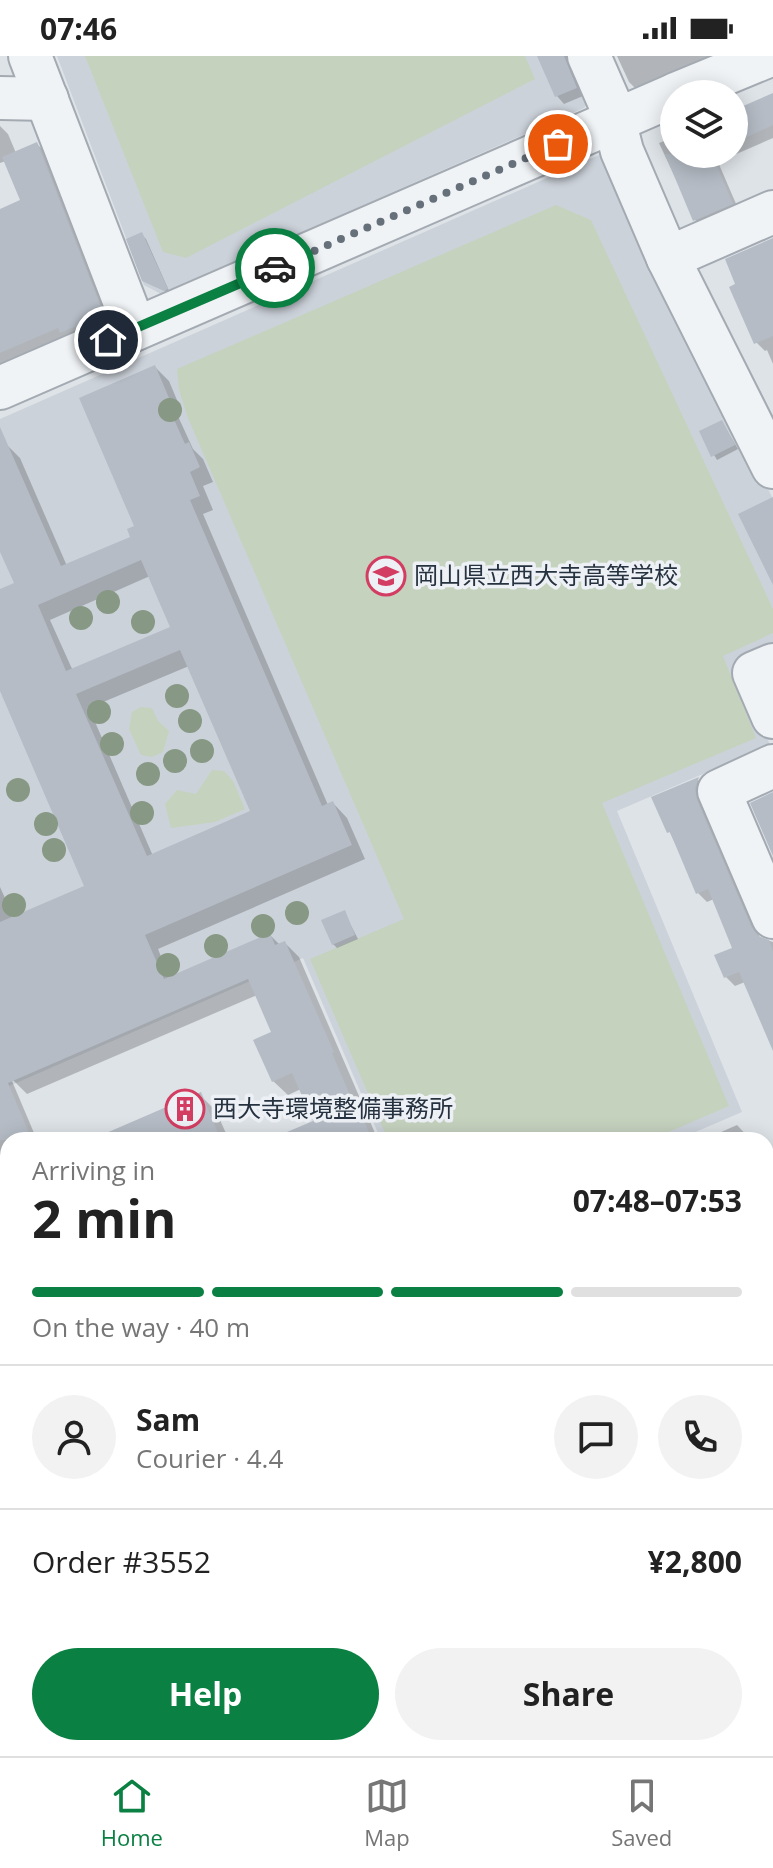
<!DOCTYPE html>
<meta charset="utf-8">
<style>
:root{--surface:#fff;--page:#f2f2f2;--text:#222;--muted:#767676;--line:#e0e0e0;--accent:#0b8043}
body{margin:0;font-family:"Open Sans","Noto Sans JP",sans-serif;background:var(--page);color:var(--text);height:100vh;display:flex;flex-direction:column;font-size:30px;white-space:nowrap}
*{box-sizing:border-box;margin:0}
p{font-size:26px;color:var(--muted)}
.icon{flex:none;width:44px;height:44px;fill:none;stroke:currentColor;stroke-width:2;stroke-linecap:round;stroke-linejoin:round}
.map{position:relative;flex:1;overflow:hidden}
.panel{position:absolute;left:0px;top:1076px;width:774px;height:624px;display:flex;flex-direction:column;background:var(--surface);border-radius:24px 24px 0 0;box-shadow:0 4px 20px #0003}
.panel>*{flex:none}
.tools{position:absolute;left:660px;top:24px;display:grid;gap:16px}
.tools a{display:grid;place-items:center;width:88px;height:88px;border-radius:50%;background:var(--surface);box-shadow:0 4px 20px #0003;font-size:40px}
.pin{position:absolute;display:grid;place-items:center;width:68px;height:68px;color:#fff;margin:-34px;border:4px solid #fff;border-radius:50%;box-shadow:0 2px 8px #0007}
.courier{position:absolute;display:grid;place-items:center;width:80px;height:80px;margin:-40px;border:6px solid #0b8043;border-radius:50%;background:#fff;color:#222;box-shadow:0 2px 10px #0007}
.summary em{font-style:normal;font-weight:700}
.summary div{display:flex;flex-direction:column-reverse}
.summary{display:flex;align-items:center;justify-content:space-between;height:136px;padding:0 32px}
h1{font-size:52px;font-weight:700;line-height:60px}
.bar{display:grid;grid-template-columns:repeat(4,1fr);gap:12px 8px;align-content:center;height:96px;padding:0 32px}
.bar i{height:10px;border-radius:6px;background:var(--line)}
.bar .active{background:var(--accent)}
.bar p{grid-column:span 4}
.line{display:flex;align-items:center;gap:20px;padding:0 32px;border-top:2px solid var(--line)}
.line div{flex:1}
.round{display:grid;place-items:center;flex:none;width:84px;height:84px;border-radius:42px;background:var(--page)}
.primary-button{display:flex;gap:16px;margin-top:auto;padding:16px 32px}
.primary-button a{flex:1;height:92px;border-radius:48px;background:var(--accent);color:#fff;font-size:32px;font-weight:700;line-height:92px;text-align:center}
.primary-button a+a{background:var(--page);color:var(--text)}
.status{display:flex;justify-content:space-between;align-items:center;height:56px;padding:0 40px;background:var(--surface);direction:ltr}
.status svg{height:22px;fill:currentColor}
.tab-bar{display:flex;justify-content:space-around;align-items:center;height:112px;border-top:2px solid var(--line);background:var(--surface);font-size:22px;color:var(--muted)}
.tab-bar a{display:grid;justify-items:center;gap:4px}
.tab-bar .active{color:var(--accent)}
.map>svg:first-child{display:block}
</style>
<div class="status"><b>07:46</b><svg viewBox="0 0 49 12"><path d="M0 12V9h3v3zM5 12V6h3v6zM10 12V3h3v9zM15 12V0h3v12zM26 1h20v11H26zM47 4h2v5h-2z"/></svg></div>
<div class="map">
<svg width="773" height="1700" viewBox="0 0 773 1700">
<rect width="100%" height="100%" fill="#dee3e8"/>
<g fill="#ccd2da">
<polygon points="57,0 580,0 596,37 584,52 161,238 144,229"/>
<polygon points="606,96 656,206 773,443 773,597 738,612 770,689 617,755 742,1056 677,1084 381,1084 303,902 0,1034 0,363"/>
<polygon points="8,1517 8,1692 502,1692 506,1700 0,1700 0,1521"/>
</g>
<g fill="#c5d2be">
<polygon points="85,0 525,0 535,23 186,202 163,196"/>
<polygon points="556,149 591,164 773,553 773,577 723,600 756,682 602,747 729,1050 650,1084 388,1084 310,903 404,863 188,362 179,334 177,313"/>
<polygon points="141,651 152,652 158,665 169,675 163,696 152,701 141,699 129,673 132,656"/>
<polygon points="212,714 224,715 233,725 245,753 215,766 171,772 165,748 177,734 196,738"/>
<polygon points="295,1692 492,1692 496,1700 299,1700"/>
</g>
<g fill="#0003" fill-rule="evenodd">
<polygon points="539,0 575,0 572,7 583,40 564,48 557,40"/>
<polygon points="617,0 719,0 637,34 629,26"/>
<polygon points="773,38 773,82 718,106 740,157 704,172 695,164 659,87 674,81 674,98 734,98 734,55"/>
<polygon points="0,70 8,78 16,97 37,88 47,98 112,269 0,320 0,155 23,145 6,105 0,107"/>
<polygon points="142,179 146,183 170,237 144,224"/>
<polygon points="773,185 773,308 767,294 765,295 756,286 737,229"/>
<path d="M155,311L169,325L182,356L177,358L193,393L203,403L213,426L203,430L213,454L203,458L328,749L333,747L347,762L365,803L158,893L170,923L270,879L280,889L285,887L299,901L378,1084H293L315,1066L301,1033L288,1039L273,1025V978L257,939L27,1038L13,1024L0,993V831L14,862L86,831L0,630V535L16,528L0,491V390L6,388L20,402L67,510L133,482L137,471ZM150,520L173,572L73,615L50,564ZM189,610L253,756L153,800L89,652Z"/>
<polygon points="722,366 738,393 717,404 701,376"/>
<polygon points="698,724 707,732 705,755 760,882 773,886 773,993 745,926 735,930 726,921 734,893 714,843 707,846 698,837 654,742"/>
<polygon points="344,856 358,883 337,892 333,888"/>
<polygon points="0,1016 12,1025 37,1084 8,1084 8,1137 0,1118"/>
<polygon points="200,1039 216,1055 229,1084 133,1084"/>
<polygon points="737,1069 751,1084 703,1084"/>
<polygon points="766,1111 773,1128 773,1142 766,1145"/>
<polygon points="773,1192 773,1251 766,1239 766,1195"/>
<polygon points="0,1363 8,1381 8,1468 0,1471"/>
<polygon points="773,1461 773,1542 766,1545 766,1464"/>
<polygon points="8,1618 8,1692 232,1692 214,1700 0,1700 0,1658 8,1654 0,1635 0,1622"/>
</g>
<g fill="#b5bcc5" fill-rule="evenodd">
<polygon points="537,0 564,0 577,32 555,41"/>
<polygon points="773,37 773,69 734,87 734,54"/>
<polygon points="37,86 104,259 60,277 58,272 0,297 0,153 20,144 2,101"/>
<polygon points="665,98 712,98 733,148 693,165"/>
<polygon points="142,176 168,233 164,235 142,225 126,183"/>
<polygon points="773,182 773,280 754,288 729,231 735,228 725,203"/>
<path d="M155,309L169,342L165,343L185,388L189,386L200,411L190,416L200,440L190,444L322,750L333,745L352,789L145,879L164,923L270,877L275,889L285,885L334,996L332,997L355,1051L358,1049L372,1084H268L313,1065L292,1017L272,1026L253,984L271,976L248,923L8,1027L32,1084H0V866L84,830L0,635V533L14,527L0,496V371L61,510L130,481L127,473L134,470L79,342ZM141,504L170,571L66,615L38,549ZM180,594L250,755L147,800L76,638Z"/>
<polygon points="722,364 735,389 711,401 699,375"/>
<polygon points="773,441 773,529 738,458"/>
<polygon points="699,721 695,733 697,744 751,870 758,880 769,884 773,895 773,995 739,916 724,922 714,899 732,892 708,833 696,838 670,776 667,777 651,741"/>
<polygon points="773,736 773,800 750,747"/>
<polygon points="345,854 355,879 332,889 321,864"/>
<polygon points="201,1036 221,1084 90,1084"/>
</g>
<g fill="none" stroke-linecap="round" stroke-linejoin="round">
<g stroke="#a3aab2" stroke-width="46">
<g id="minor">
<polyline points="30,0 135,273"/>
<polyline points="589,0 610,48 622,95 668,202 773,411"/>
<polyline points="676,38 768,0"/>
<polyline points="0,42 47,43"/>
<polyline points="668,202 773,156"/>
<polyline points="0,332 674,39"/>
<polyline points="773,609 754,617 773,661"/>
<polyline points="773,710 719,735 773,861"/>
<polyline points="766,1163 773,1160"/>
<polyline points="766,1424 773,1421"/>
<polyline points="0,1500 8,1496"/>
<polyline points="274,1692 277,1700"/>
<polyline points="526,1692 529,1700"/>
</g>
</g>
<g stroke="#9da8b4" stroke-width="48">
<polyline id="major" points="766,1700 773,1698"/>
</g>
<use href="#minor" stroke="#f0f3f6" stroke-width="42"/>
<use href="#major" stroke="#fff" stroke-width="44"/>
</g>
<g fill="#879884">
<circle cx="170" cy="354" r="12"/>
<circle cx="108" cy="546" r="12"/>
<circle cx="81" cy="562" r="12"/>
<circle cx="143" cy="566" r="12"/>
<circle cx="177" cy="640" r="12"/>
<circle cx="99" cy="656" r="12"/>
<circle cx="190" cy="665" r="12"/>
<circle cx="112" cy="688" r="12"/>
<circle cx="202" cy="695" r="12"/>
<circle cx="175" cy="705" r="12"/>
<circle cx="148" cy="718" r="12"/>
<circle cx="18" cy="734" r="12"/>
<circle cx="142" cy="757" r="12"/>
<circle cx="46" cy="768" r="12"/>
<circle cx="54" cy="794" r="12"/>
<circle cx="14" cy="849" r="12"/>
<circle cx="297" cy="857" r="12"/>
<circle cx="263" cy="870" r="12"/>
<circle cx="216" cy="890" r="12"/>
<circle cx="168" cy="909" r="12"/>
</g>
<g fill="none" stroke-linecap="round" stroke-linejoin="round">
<polyline stroke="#66707a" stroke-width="8" stroke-dasharray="0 14.4" points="275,212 558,88"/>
<polyline stroke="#0b8043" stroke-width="10" points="108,284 275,212"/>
</g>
<defs>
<g id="school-ring" transform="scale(2)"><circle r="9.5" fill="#edf1f6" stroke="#d33d62" stroke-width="1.5"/><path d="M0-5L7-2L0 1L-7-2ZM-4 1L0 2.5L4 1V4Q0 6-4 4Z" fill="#d33d62"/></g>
<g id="building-ring" transform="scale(2)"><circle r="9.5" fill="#edf1f6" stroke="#d33d62" stroke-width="1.5"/><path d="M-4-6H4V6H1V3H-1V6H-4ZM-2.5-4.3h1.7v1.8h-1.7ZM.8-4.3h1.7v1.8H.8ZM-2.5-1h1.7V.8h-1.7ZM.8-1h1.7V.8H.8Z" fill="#d33d62"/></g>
</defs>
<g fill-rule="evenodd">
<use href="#school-ring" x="386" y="520"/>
<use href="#building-ring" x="185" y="1053"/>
</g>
<g text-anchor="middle" stroke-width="7" stroke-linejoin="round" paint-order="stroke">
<g font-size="24" fill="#26323f" stroke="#edf1f6" text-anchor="start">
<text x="414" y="528">岡山県立西大寺高等学校</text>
<text x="213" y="1061">西大寺環境整備事務所</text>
</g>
</g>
</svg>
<div class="tools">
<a><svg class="icon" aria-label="layers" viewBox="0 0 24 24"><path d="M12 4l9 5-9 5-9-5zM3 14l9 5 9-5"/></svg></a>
</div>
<div class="pin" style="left:558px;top:88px;background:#ea580c"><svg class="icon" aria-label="bag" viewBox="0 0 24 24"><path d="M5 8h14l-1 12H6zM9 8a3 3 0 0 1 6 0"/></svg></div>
<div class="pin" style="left:108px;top:284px;background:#1f2937"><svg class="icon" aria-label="home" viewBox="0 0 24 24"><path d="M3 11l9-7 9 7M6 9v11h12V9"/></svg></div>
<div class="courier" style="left:275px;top:212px"><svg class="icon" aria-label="car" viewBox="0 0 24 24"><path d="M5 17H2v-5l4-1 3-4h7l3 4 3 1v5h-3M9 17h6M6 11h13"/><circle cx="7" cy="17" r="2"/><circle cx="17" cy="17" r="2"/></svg></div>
<section class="panel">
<div class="summary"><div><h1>2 min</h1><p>Arriving in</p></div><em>07:48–07:53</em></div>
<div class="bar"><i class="active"></i><i class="active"></i><i class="active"></i><i></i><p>On the way · 40 m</p></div>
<div class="line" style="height:144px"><a class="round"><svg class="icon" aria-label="person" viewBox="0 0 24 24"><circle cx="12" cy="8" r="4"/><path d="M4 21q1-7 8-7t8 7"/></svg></a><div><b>Sam</b><p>Courier · 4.4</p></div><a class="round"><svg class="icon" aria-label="chat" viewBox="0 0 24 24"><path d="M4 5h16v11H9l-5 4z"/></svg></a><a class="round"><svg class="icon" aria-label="phone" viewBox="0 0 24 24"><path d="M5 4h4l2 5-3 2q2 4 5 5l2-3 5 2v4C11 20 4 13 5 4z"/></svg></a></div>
<div class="line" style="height:104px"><div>Order #3552</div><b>¥2,800</b></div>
<div class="primary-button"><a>Help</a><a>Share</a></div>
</section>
</div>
<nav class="tab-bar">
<a class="active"><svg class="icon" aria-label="home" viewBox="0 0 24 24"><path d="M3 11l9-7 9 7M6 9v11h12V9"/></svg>Home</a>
<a><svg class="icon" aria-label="map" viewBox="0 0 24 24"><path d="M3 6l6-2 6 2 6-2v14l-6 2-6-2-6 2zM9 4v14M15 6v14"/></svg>Map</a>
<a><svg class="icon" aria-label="saved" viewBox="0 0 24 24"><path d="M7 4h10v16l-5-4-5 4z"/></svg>Saved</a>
</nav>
